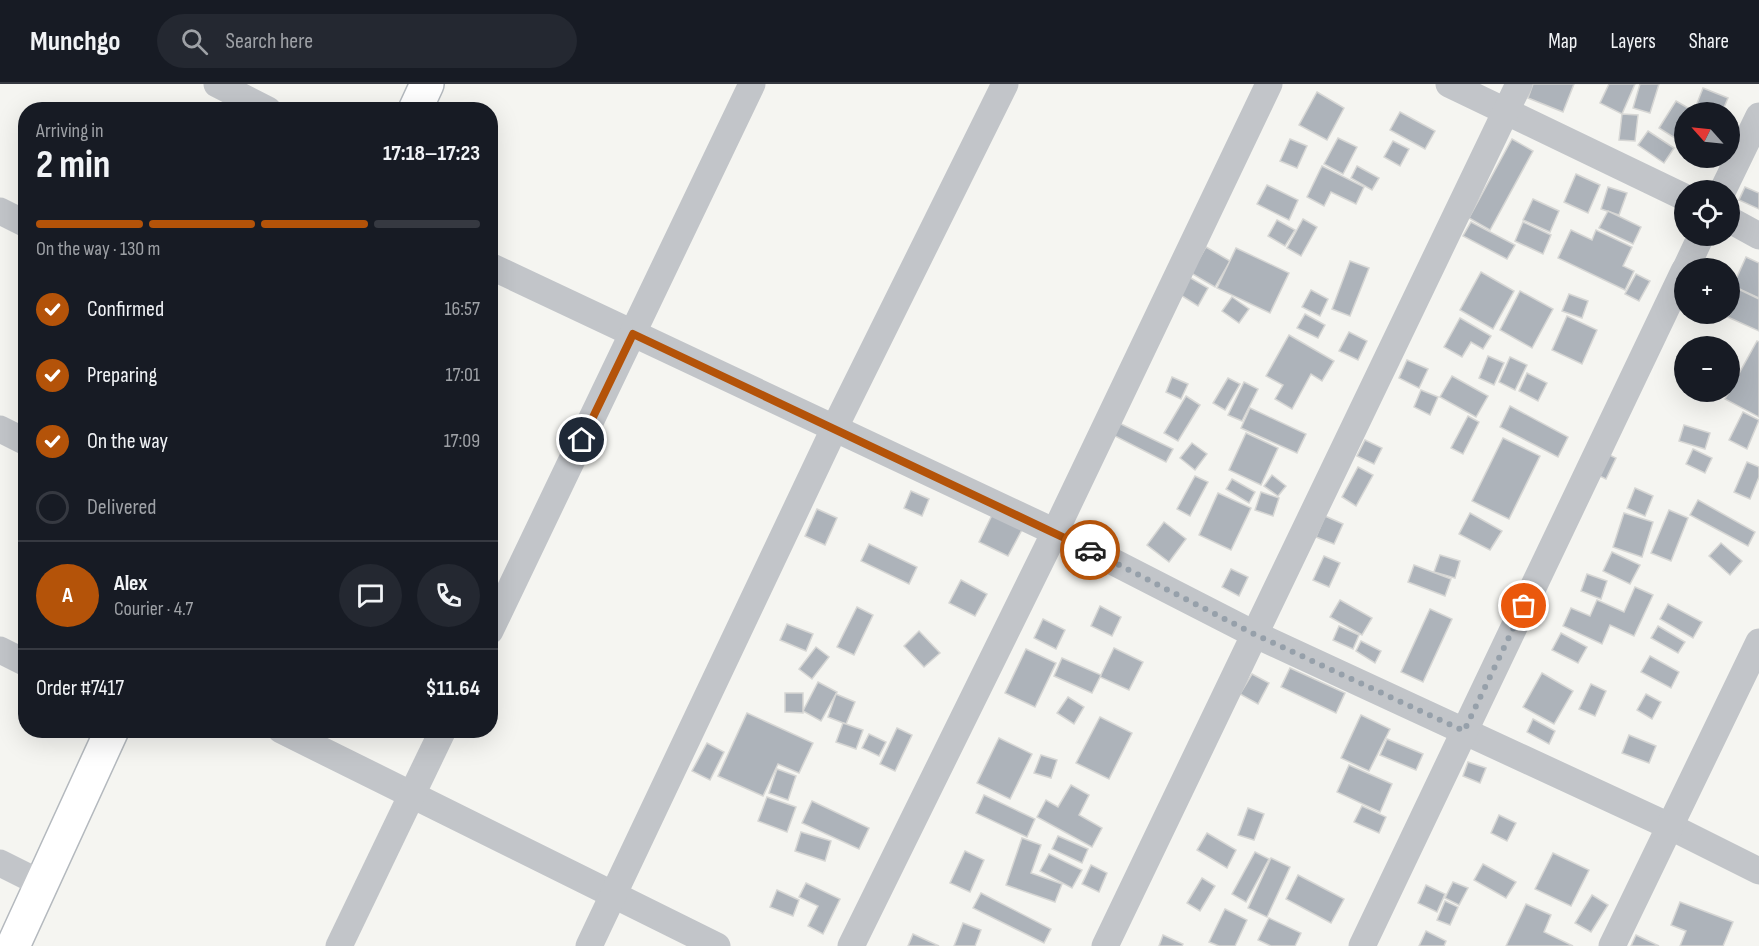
<!DOCTYPE html>
<meta charset="utf-8">
<style>
:root{--surface:#171b24;--page:#242831;--text:#f1f3f6;--muted:#9ea1a6;--line:#363941;--accent:#b45309}
body{margin:0;font-family:"Sofia Sans Condensed",sans-serif;background:var(--page);color:var(--text);height:100vh;display:flex;flex-direction:column;font-size:22px;white-space:nowrap}
*{box-sizing:border-box;margin:0}
p{font-size:20px;color:var(--muted)}
.icon{flex:none;width:33px;height:33px;fill:none;stroke:currentColor;stroke-width:2;stroke-linecap:round;stroke-linejoin:round}
.map{position:relative;flex:1;overflow:hidden}
.drawer{position:absolute;left:18px;top:18px;width:480px;height:636px;display:flex;flex-direction:column;background:var(--surface);border-radius:24px;box-shadow:0 6px 24px #0002}
.drawer>*{flex:none}
.needle{width:39px;rotate:297deg}
.fabs{position:absolute;left:1674px;top:18px;display:grid;gap:12px}
.fabs a{display:grid;place-items:center;width:66px;height:66px;border-radius:50%;background:var(--surface);box-shadow:0 6px 24px #0002;font-size:30px}
.pin{position:absolute;display:grid;place-items:center;width:51px;height:51px;color:#fff;margin:-26px;border:3px solid #fff;border-radius:50%;box-shadow:0 2px 6px #0007}
.courier{position:absolute;display:grid;place-items:center;width:60px;height:60px;margin:-30px;border:4px solid #b45309;border-radius:50%;background:#fff;color:#222;box-shadow:0 2px 8px #0007}
.headline em{font-style:normal;font-weight:700}
.headline div{display:flex;flex-direction:column-reverse}
.headline{display:flex;align-items:center;justify-content:space-between;height:102px;padding:0 18px}
h1{font-size:39px;font-weight:700;line-height:45px}
.bar{display:grid;grid-template-columns:repeat(4,1fr);gap:9px 6px;align-content:center;height:72px;padding:0 18px}
.bar i{height:8px;border-radius:4px;background:var(--line)}
.bar .on{background:var(--accent)}
.bar p{grid-column:span 4}
.line{display:flex;align-items:center;gap:15px;padding:0 18px;border-top:2px solid var(--line)}
.line div{flex:1}
.round{display:grid;place-items:center;flex:none;width:63px;height:63px;border-radius:32px;background:var(--page)}
ol{padding:0 18px;list-style:none}
li{display:flex;align-items:center;gap:18px;height:66px}
li p{margin-inline-start:auto}
li .icon{padding:6px;border-radius:50%;background:var(--accent);color:#fff;stroke-width:4}
li:last-child{color:var(--muted)}
li i{width:33px;height:33px;border:3px solid var(--line);border-radius:50%}
header{display:flex;align-items:center;gap:36px;box-sizing:border-box;height:84px;padding:0 30px;background:var(--surface);border-bottom:2px solid var(--line)}
header strong{font-size:28px}
nav{display:flex;gap:33px;margin-inline-start:auto;font-size:21px}
.search{width:420px;height:54px;background:var(--page);display:flex;align-items:center;gap:15px;box-sizing:border-box;padding:0 21px;border-radius:33px;color:var(--muted);font-size:22px}
.map>svg:first-child{display:block}
</style>
<header>
<strong>Munchgo</strong>
<div class="search"><svg class="icon" aria-label="search" viewBox="0 0 24 24"><circle cx="10" cy="10" r="6"/><path d="M15 15l6 6"/></svg>Search here</div>
<nav><a>Map</a><a>Layers</a><a>Share</a></nav>
</header>
<div class="map">
<svg width="1759" height="862" viewBox="0 0 1759 862">
<rect width="100%" height="100%" fill="#f5f5f1"/>
<g fill="#adb3ba" stroke="#d6d6d4" stroke-width="1.5">
<polygon points="1533,0 1574,0 1563,28 1528,14"/>
<polygon points="1609,0 1635,0 1622,30 1600,19"/>
<polygon points="1640,0 1659,0 1650,29 1633,24"/>
<polygon points="1703,4 1728,14 1722,28 1713,28 1696,22"/>
<polygon points="1317,8 1344,24 1327,56 1299,41"/>
<polygon points="1676,17 1695,28 1684,28 1684,45 1678,56 1659,44"/>
<polygon points="1400,28 1435,47 1425,65 1390,46"/>
<polygon points="1622,30 1638,31 1635,57 1619,56"/>
<polygon points="1648,47 1674,64 1664,79 1638,61"/>
<polygon points="1338,54 1357,63 1343,90 1324,80"/>
<polygon points="1290,55 1307,62 1297,84 1280,77"/>
<polygon points="1512,55 1533,67 1490,146 1469,134"/>
<polygon points="1393,57 1409,65 1400,82 1384,73"/>
<polygon points="1322,82 1364,103 1356,120 1331,108 1324,122 1307,113"/>
<polygon points="1357,82 1379,94 1372,106 1351,94"/>
<polygon points="1576,90 1600,101 1588,129 1564,118"/>
<polygon points="1267,101 1298,116 1289,136 1257,120"/>
<polygon points="1608,103 1627,109 1619,131 1601,125"/>
<polygon points="1745,103 1759,109 1759,125 1739,116"/>
<polygon points="1533,115 1559,127 1550,148 1523,136"/>
<polygon points="1608,127 1641,143 1633,160 1599,144"/>
<polygon points="1303,135 1317,143 1301,172 1287,164"/>
<polygon points="1277,136 1295,146 1285,162 1268,152"/>
<polygon points="1471,138 1515,161 1507,175 1463,152"/>
<polygon points="1523,138 1551,151 1543,170 1515,157"/>
<polygon points="1571,146 1592,156 1596,146 1632,163 1623,182 1634,187 1625,206 1558,174"/>
<polygon points="1206,163 1230,177 1215,203 1191,189"/>
<polygon points="1236,164 1289,189 1270,229 1217,204"/>
<polygon points="1746,173 1759,179 1759,214 1733,202"/>
<polygon points="1350,177 1369,184 1350,232 1332,225"/>
<polygon points="1481,188 1514,207 1493,245 1460,226"/>
<polygon points="1636,190 1650,197 1639,217 1625,210"/>
<polygon points="1189,193 1208,204 1198,222 1179,210"/>
<polygon points="1730,201 1759,215 1759,247 1721,230 1730,230"/>
<polygon points="1311,206 1328,215 1320,232 1302,223"/>
<polygon points="1520,207 1553,225 1532,264 1500,246"/>
<polygon points="1569,210 1588,217 1582,234 1562,227"/>
<polygon points="1232,213 1249,225 1239,239 1222,227"/>
<polygon points="1305,230 1325,241 1318,254 1297,244"/>
<polygon points="1567,232 1597,246 1582,280 1552,266"/>
<polygon points="1460,234 1491,252 1483,265 1471,258 1462,273 1444,263"/>
<polygon points="1349,248 1367,257 1358,276 1339,267"/>
<polygon points="1289,251 1334,277 1322,297 1311,290 1292,325 1275,315 1283,301 1266,292"/>
<polygon points="1757,257 1759,258 1759,333 1725,315"/>
<polygon points="1488,272 1504,279 1494,301 1479,294"/>
<polygon points="1510,273 1527,281 1515,306 1499,298"/>
<polygon points="1407,276 1428,285 1419,304 1399,294"/>
<polygon points="1527,289 1547,299 1538,317 1519,307"/>
<polygon points="1452,292 1488,312 1476,333 1440,313"/>
<polygon points="1172,293 1188,300 1181,315 1166,308"/>
<polygon points="1228,294 1240,300 1225,326 1213,319"/>
<polygon points="1244,298 1258,305 1242,337 1228,331"/>
<polygon points="1421,306 1438,313 1430,331 1414,323"/>
<polygon points="1186,312 1200,321 1178,357 1164,349"/>
<polygon points="1510,322 1568,353 1558,373 1500,343"/>
<polygon points="1250,324 1306,350 1297,369 1241,344"/>
<polygon points="1743,328 1759,336 1747,365 1729,356"/>
<polygon points="1468,332 1479,338 1463,370 1451,364"/>
<polygon points="1119,339 1173,365 1166,378 1113,351"/>
<polygon points="1684,341 1710,349 1705,365 1679,357"/>
<polygon points="1246,349 1278,364 1261,401 1229,386"/>
<polygon points="1503,354 1540,372 1509,435 1472,417"/>
<polygon points="1365,356 1382,364 1374,380 1357,372"/>
<polygon points="1192,359 1207,370 1195,386 1180,374"/>
<polygon points="1693,365 1712,374 1705,389 1686,380"/>
<polygon points="1603,368 1616,374 1606,395 1593,389"/>
<polygon points="1747,378 1759,383 1759,393 1750,415 1734,408"/>
<polygon points="1358,383 1373,391 1356,422 1342,413"/>
<polygon points="1272,391 1286,402 1278,412 1264,402"/>
<polygon points="1195,392 1208,398 1190,432 1177,425"/>
<polygon points="1232,395 1255,408 1249,419 1226,405"/>
<polygon points="1635,404 1653,412 1645,432 1627,424"/>
<polygon points="911,407 929,415 922,432 904,424"/>
<polygon points="1261,408 1279,414 1273,432 1255,426"/>
<polygon points="1218,409 1251,424 1231,466 1199,451"/>
<polygon points="1698,416 1755,448 1748,462 1690,431"/>
<polygon points="817,425 837,434 825,461 805,452"/>
<polygon points="1669,426 1688,434 1671,477 1651,469"/>
<polygon points="994,427 1024,442 1008,472 979,458"/>
<polygon points="1470,429 1502,447 1490,466 1459,450"/>
<polygon points="1624,429 1653,438 1642,473 1613,463"/>
<polygon points="1325,432 1343,440 1334,460 1316,453"/>
<polygon points="1164,438 1186,455 1169,478 1147,461"/>
<polygon points="1721,459 1742,477 1730,491 1709,472"/>
<polygon points="869,460 917,483 909,500 861,477"/>
<polygon points="1612,468 1640,481 1630,500 1603,487"/>
<polygon points="1440,471 1460,477 1455,494 1434,488"/>
<polygon points="1324,472 1340,479 1329,503 1313,496"/>
<polygon points="1414,481 1451,495 1445,512 1408,498"/>
<polygon points="1231,485 1248,493 1239,512 1222,503"/>
<polygon points="1587,490 1607,497 1601,515 1581,507"/>
<polygon points="961,496 987,510 975,532 949,519"/>
<polygon points="1635,503 1653,511 1634,552 1610,541 1602,560 1563,542 1571,524 1590,532 1597,516 1624,528"/>
<polygon points="1340,516 1372,534 1362,551 1330,533"/>
<polygon points="1668,520 1702,538 1693,554 1660,535"/>
<polygon points="1100,522 1121,533 1112,552 1091,542"/>
<polygon points="857,523 873,531 854,571 837,563"/>
<polygon points="1430,525 1452,535 1423,598 1401,588"/>
<polygon points="1043,535 1065,546 1056,565 1034,554"/>
<polygon points="787,540 813,550 806,567 780,556"/>
<polygon points="1339,542 1359,551 1353,565 1333,556"/>
<polygon points="1658,542 1685,558 1678,569 1651,554"/>
<polygon points="919,547 940,569 924,583 904,562"/>
<polygon points="1561,549 1587,563 1578,579 1552,566"/>
<polygon points="1361,557 1381,567 1375,579 1356,567"/>
<polygon points="816,563 829,573 812,595 799,585"/>
<polygon points="1114,564 1143,578 1129,606 1100,593"/>
<polygon points="1026,565 1056,579 1035,623 1005,609"/>
<polygon points="1650,572 1679,588 1671,604 1641,588"/>
<polygon points="1062,574 1101,591 1092,609 1054,592"/>
<polygon points="1290,584 1345,609 1336,629 1281,603"/>
<polygon points="1542,589 1573,607 1554,640 1523,623"/>
<polygon points="1252,590 1269,599 1258,620 1240,610"/>
<polygon points="818,598 837,608 821,637 803,627"/>
<polygon points="1591,600 1606,607 1595,632 1579,625"/>
<polygon points="785,609 803,609 803,629 785,628"/>
<polygon points="836,610 855,618 846,640 828,633"/>
<polygon points="1646,610 1661,618 1652,635 1637,626"/>
<polygon points="1068,613 1084,623 1074,640 1057,629"/>
<polygon points="747,629 813,659 799,689 778,680 763,712 718,692"/>
<polygon points="1361,631 1390,645 1369,687 1341,674"/>
<polygon points="1100,633 1132,649 1109,695 1076,679"/>
<polygon points="1533,635 1555,647 1549,660 1527,648"/>
<polygon points="843,639 863,646 856,665 836,658"/>
<polygon points="897,644 912,651 895,687 880,680"/>
<polygon points="869,650 886,658 879,672 862,664"/>
<polygon points="1629,651 1656,662 1649,679 1622,669"/>
<polygon points="999,654 1032,670 1010,715 977,699"/>
<polygon points="1387,655 1423,670 1416,686 1380,671"/>
<polygon points="707,659 724,668 710,696 692,687"/>
<polygon points="1041,671 1057,676 1051,694 1034,689"/>
<polygon points="1468,678 1486,684 1480,699 1463,692"/>
<polygon points="1349,681 1392,700 1380,728 1337,708"/>
<polygon points="777,685 796,692 788,716 769,709"/>
<polygon points="1071,701 1089,711 1079,731 1102,744 1092,763 1037,733 1046,716 1058,723"/>
<polygon points="984,711 1035,735 1027,753 976,729"/>
<polygon points="767,713 796,723 787,748 758,737"/>
<polygon points="812,717 869,744 859,765 802,739"/>
<polygon points="1362,722 1386,733 1379,749 1354,738"/>
<polygon points="1248,724 1264,730 1254,756 1238,751"/>
<polygon points="1499,731 1516,739 1507,757 1491,749"/>
<polygon points="801,748 831,757 825,777 795,767"/>
<polygon points="1207,749 1236,766 1227,784 1197,766"/>
<polygon points="1058,752 1088,765 1082,779 1052,765"/>
<polygon points="1022,754 1041,761 1031,789 1062,800 1055,818 1006,801"/>
<polygon points="965,767 984,776 970,808 950,799"/>
<polygon points="1255,768 1269,775 1246,818 1232,810"/>
<polygon points="1553,769 1589,786 1571,822 1535,805"/>
<polygon points="1049,770 1082,786 1072,804 1040,787"/>
<polygon points="1271,774 1290,783 1267,833 1248,824"/>
<polygon points="1483,780 1516,798 1506,814 1474,796"/>
<polygon points="1091,781 1107,789 1099,808 1082,800"/>
<polygon points="1298,791 1344,815 1331,839 1286,815"/>
<polygon points="1202,794 1215,802 1200,827 1187,819"/>
<polygon points="1453,798 1468,804 1459,821 1445,814"/>
<polygon points="806,799 840,815 823,850 808,842 818,822 799,813"/>
<polygon points="1426,801 1445,810 1437,828 1418,819"/>
<polygon points="777,806 799,816 793,832 770,823"/>
<polygon points="981,809 1051,845 1044,859 973,824"/>
<polygon points="1592,811 1608,821 1591,848 1575,839"/>
<polygon points="1445,817 1458,823 1450,841 1437,836"/>
<polygon points="1680,818 1733,838 1723,862 1680,862 1686,847 1671,841"/>
<polygon points="1526,820 1551,831 1544,848 1573,862 1506,862"/>
<polygon points="1225,825 1247,836 1235,862 1219,862 1209,858"/>
<polygon points="1269,834 1301,849 1295,862 1271,862 1258,856"/>
<polygon points="963,839 981,846 975,862 954,862"/>
<polygon points="1426,847 1446,857 1444,862 1419,862"/>
<polygon points="913,850 939,862 908,862"/>
<polygon points="1163,851 1183,860 1182,862 1159,862"/>
<polygon points="1636,851 1659,862 1631,862"/>
</g>
<g fill="none" stroke-linecap="round" stroke-linejoin="round">
<g stroke="#b4b9be" stroke-width="36">
<g id="secondary">
<polyline points="415,26 427,0"/>
<polyline points="13,862 112,646"/>
</g>
</g>
<g stroke="#c2c5c9" stroke-width="27">
<polyline points="217,0 268,26"/>
<polyline points="1449,0 1684,113"/>
<polyline points="1723,106 1759,32"/>
<polyline points="0,127 26,140"/>
<polyline points="1730,136 1759,152"/>
<polyline points="490,182 1055,448 1254,550 1669,742 1759,787"/>
<polyline points="1686,184 1701,152"/>
<polyline points="0,345 26,358"/>
<polyline points="490,547 752,0"/>
<polyline points="0,566 26,579"/>
<polyline points="281,646 717,862"/>
<polyline points="0,779 42,800"/>
<polyline points="339,862 443,646"/>
<polyline points="589,862 835,343 1005,0"/>
<polyline points="851,862 1055,448 1269,0"/>
<polyline points="1105,862 1519,0"/>
<polyline points="1362,862 1684,187"/>
<polyline points="1612,862 1759,558"/>
</g>
<use href="#secondary" stroke="#fff" stroke-width="33"/>
</g>
<g fill="none" stroke-linecap="round" stroke-linejoin="round">
<polyline stroke="#96a0aa" stroke-width="6" stroke-dasharray="0 10.8" points="1090,466 1254,550 1464,647 1524,522"/>
<polyline stroke="#b45309" stroke-width="8" points="582,356 633,250 1090,466"/>
</g>
</svg>
<div class="fabs">
<a><svg class="needle" viewBox="-14 -14 28 28"><path d="M0-13l5 13h-10z" fill="#e53935"/><path d="M0 13l5-13h-10z" fill="#9ea1a6"/></svg></a>
<a><svg class="icon" aria-label="locate" viewBox="0 0 24 24"><circle cx="12" cy="12" r="6"/><path d="M12 2v4M12 18v4M2 12h4M18 12h4"/></svg></a>
<a>+</a>
<a>−</a>
</div>
<div class="pin" style="left:1524px;top:522px;background:#ea580c"><svg class="icon" aria-label="bag" viewBox="0 0 24 24"><path d="M5 8h14l-1 12H6zM9 8a3 3 0 0 1 6 0"/></svg></div>
<div class="pin" style="left:582px;top:356px;background:#1f2937"><svg class="icon" aria-label="home" viewBox="0 0 24 24"><path d="M3 11l9-7 9 7M6 9v11h12V9"/></svg></div>
<div class="courier" style="left:1090px;top:466px"><svg class="icon" aria-label="car" viewBox="0 0 24 24"><path d="M5 17H2v-5l4-1 3-4h7l3 4 3 1v5h-3M9 17h6M6 11h13"/><circle cx="7" cy="17" r="2"/><circle cx="17" cy="17" r="2"/></svg></div>
<section class="drawer">
<div class="headline"><div><h1>2 min</h1><p>Arriving in</p></div><em>17:18–17:23</em></div>
<div class="bar"><i class="on"></i><i class="on"></i><i class="on"></i><i></i><p>On the way · 130 m</p></div>
<ol>
<li><svg class="icon" aria-label="check" viewBox="0 0 24 24"><path d="M5 12l5 5 9-10"/></svg>Confirmed<p>16:57</p></li>
<li><svg class="icon" aria-label="check" viewBox="0 0 24 24"><path d="M5 12l5 5 9-10"/></svg>Preparing<p>17:01</p></li>
<li><svg class="icon" aria-label="check" viewBox="0 0 24 24"><path d="M5 12l5 5 9-10"/></svg>On the way<p>17:09</p></li>
<li><i></i>Delivered</li>
</ol>
<div class="line" style="height:108px"><b class="round" style="background:var(--accent);color:#fff">A</b><div><b>Alex</b><p>Courier · 4.7</p></div><a class="round"><svg class="icon" aria-label="chat" viewBox="0 0 24 24"><path d="M4 5h16v11H9l-5 4z"/></svg></a><a class="round"><svg class="icon" aria-label="phone" viewBox="0 0 24 24"><path d="M5 4h4l2 5-3 2q2 4 5 5l2-3 5 2v4C11 20 4 13 5 4z"/></svg></a></div>
<div class="line" style="height:78px"><div>Order #7417</div><b>$11.64</b></div>
</section>
</div>
